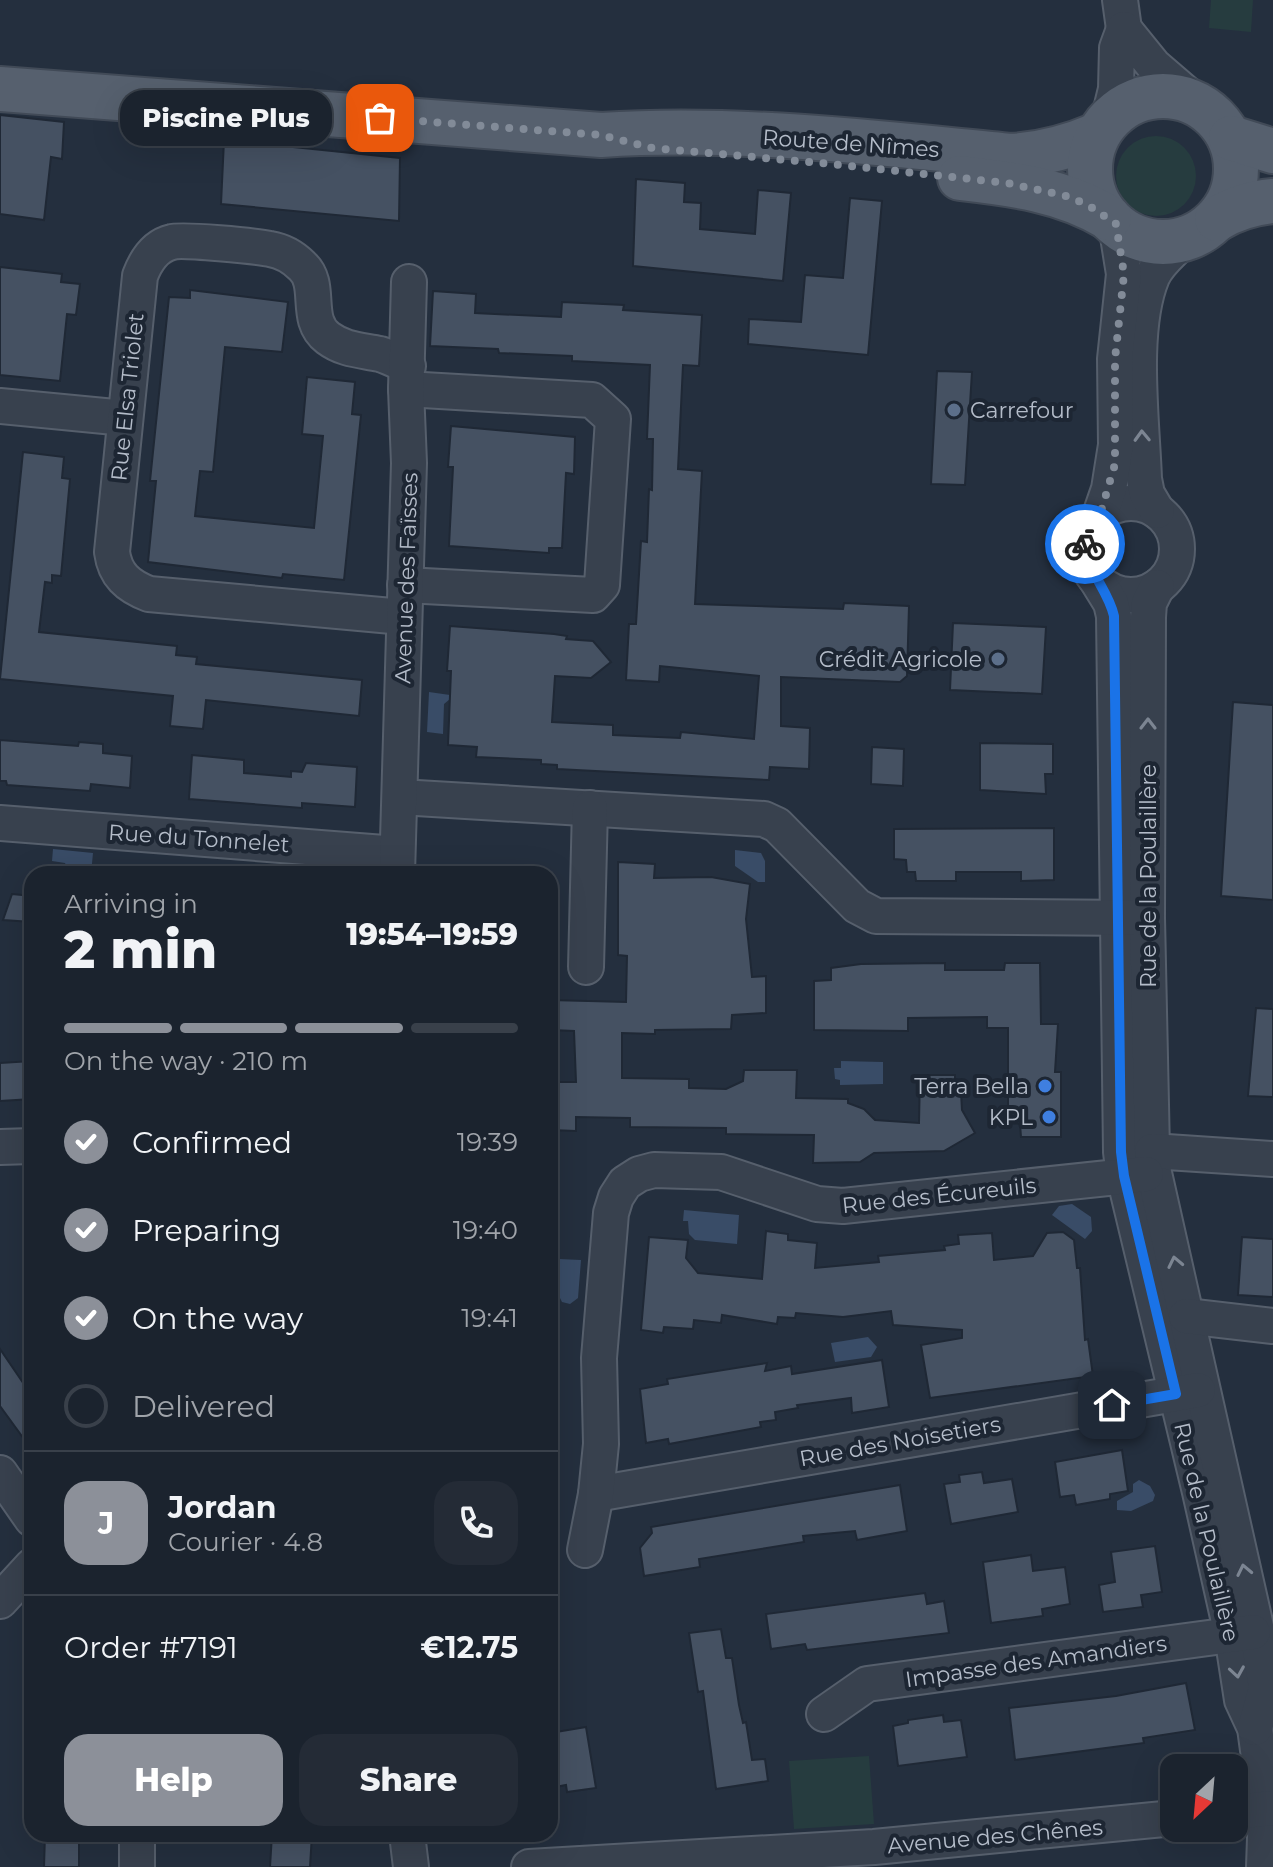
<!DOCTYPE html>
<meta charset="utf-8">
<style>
:root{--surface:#1b232e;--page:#242b36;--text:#f1f3f6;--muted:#a0a4aa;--line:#39404a;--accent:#8c9099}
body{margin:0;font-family:Montserrat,sans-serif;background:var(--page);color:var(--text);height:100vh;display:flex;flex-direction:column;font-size:30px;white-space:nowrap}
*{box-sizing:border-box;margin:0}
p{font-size:26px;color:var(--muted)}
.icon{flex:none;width:44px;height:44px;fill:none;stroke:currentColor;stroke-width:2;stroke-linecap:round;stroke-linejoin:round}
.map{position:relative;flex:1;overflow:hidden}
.drawer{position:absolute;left:24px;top:866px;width:534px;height:976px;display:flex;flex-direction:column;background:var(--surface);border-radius:24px;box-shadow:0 8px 32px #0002,0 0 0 2px var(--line)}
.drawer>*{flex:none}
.needle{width:52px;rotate:206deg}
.tools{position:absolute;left:1160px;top:1754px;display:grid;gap:16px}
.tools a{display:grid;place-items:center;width:88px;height:88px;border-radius:16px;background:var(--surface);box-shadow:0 8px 32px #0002,0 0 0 2px var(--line);font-size:40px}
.pin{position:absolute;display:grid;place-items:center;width:68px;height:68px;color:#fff;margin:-34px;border-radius:16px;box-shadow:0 4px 12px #0006}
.courier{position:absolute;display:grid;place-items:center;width:80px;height:80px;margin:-40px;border:6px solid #1a73e8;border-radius:50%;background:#fff;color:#222;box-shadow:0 2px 10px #0007}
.bubble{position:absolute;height:56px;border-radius:24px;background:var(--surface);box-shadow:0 8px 32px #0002,0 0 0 2px var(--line);font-size:26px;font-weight:800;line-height:56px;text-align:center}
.summary em{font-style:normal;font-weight:800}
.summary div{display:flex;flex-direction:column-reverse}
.summary{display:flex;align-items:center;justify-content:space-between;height:136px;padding:0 40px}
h1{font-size:52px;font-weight:800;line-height:60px}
.bar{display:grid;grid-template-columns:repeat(4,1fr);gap:12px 8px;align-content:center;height:96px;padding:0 40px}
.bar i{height:10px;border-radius:6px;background:var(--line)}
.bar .current{background:var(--accent)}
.bar p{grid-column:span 4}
.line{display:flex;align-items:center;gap:20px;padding:0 40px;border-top:2px solid var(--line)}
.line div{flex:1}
.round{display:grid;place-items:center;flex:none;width:84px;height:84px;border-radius:24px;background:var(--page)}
ol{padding:0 40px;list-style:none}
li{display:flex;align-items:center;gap:24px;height:88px}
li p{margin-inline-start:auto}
li .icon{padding:8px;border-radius:50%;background:var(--accent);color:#fff;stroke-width:4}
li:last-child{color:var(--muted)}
li i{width:44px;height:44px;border:4px solid var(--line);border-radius:50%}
.button{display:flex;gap:16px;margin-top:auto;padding:16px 40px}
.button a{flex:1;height:92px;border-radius:24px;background:var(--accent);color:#fff;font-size:32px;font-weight:800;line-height:92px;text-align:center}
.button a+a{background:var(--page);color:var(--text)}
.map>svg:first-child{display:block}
</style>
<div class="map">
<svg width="1273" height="1867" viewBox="0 0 1273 1867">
<rect width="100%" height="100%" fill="#242f3e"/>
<g fill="#263c3f">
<polygon points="1211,0 1253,0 1251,32 1209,28"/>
<circle cx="1156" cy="176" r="40"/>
<polygon points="869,1756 874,1824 794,1829 789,1761"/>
</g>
<g fill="#394c67">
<polygon points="429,692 450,695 450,699 444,704 443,734 427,732"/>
<polygon points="53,849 93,853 91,874 68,870 65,863 52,861"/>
<polygon points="735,850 761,853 765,861 765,882 758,882 735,866"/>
<polygon points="841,1061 883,1062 883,1084 840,1085 840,1080 835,1079 834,1068 841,1068"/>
<polygon points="1072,1204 1091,1217 1092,1231 1085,1239 1052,1215 1059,1206"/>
<polygon points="684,1210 739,1215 737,1244 695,1240 689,1234 688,1221 683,1221"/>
<polygon points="559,1259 581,1260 578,1298 570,1304 562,1302 560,1298 556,1298"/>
<polygon points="868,1337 877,1347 871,1357 835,1362 831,1343"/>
<polygon points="1139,1480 1150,1486 1155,1495 1153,1501 1131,1511 1117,1510 1117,1501 1133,1492 1133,1484"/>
</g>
<g fill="#455162" stroke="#1f2835" stroke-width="2">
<polygon points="0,115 64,122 62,159 51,157 44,220 0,214"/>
<polygon points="224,140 400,158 399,221 221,204"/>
<polygon points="636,179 685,183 684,202 701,203 700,229 755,234 758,190 791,193 783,281 633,266"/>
<polygon points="850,198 882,201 868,355 748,344 749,319 801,322 805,275 843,278"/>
<polygon points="0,267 62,274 61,282 80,284 76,315 67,314 60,381 0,375"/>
<polygon points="190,290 288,302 282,352 225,347 213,472 200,471 195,516 314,528 323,436 302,434 307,377 355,382 352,414 361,415 344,580 283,574 282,578 148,562 156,481 150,481 169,297 190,298"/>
<polygon points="433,291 476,294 475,313 561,317 562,302 624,305 623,310 702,315 699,366 683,365 678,469 702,471 695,604 843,609 844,603 909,606 907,676 900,682 781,677 781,726 810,728 809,769 770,767 769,780 557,769 557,765 541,764 541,760 476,757 477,747 448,745 451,671 447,671 450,626 554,634 567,636 566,639 593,641 611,662 591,678 555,676 552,722 613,725 613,735 680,738 681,732 754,739 759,676 660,666 659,682 626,680 629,624 636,624 641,541 647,542 649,489 652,490 653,439 647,439 650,365 572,361 572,356 499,353 498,349 430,346"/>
<polygon points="937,371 972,372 965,485 931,484"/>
<polygon points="451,426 575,437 574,474 566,473 562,548 549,548 549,553 449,546 453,467 448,467"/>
<polygon points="23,452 64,457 62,478 70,479 61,576 52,575 52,583 45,582 39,632 177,646 176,655 197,657 196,664 362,680 359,716 206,700 203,729 170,726 173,696 0,679"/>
<polygon points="953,623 1046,627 1042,694 950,690"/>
<polygon points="1233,702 1273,705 1273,900 1221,896"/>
<polygon points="0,740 78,746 79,742 103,744 103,753 132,756 130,788 91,784 90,791 7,785 6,781 0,781"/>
<polygon points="980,743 1053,744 1053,774 1045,774 1046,794 980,790"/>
<polygon points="872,747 904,749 903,786 871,784"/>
<polygon points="192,755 244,760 244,773 291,777 291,771 302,772 306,763 357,767 355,807 302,803 302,808 189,799"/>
<polygon points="1054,828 1054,880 1021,881 1021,872 956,872 956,881 916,881 915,872 907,872 906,860 894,859 894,829"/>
<polygon points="618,862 655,864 654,878 711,877 750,884 746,919 752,977 766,976 766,1013 732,1015 731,1029 655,1030 655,1034 622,1033 622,1078 689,1079 689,1088 726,1089 743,1081 744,1070 797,1070 796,1098 848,1099 848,1103 864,1109 875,1120 919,1123 920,1075 955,1075 955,1092 961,1092 962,1110 975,1133 944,1151 874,1153 860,1162 813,1163 814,1135 726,1134 726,1128 630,1127 630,1118 576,1117 576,1131 550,1130 550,1082 576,1082 574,1031 550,1030 550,1000 626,1002 627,956 618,955"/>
<polygon points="12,894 32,896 32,922 3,920"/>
<polygon points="945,963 945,970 1004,970 1005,963 1040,963 1041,1024 1058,1024 1055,1072 1061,1072 1061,1137 1021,1137 1020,1124 1008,1123 1008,1028 987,1028 987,1017 908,1018 908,1031 814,1030 814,981 831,980 831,968 861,964"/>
<polygon points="1256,1008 1273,1009 1273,1097 1248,1096"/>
<polygon points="32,1061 32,1099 0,1101 0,1063"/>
<polygon points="766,1231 788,1234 788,1240 817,1243 815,1268 879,1262 878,1256 945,1250 944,1246 959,1244 958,1235 992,1233 994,1260 1033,1256 1047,1233 1063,1232 1074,1240 1077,1268 1080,1268 1085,1340 1088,1339 1093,1376 930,1398 921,1345 962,1338 962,1330 893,1325 891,1311 843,1317 796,1313 795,1318 778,1317 777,1324 722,1315 721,1323 694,1320 693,1329 664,1327 663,1333 641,1330 649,1237 688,1240 686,1258 698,1273 762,1279"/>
<polygon points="1242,1237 1273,1239 1273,1297 1238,1295"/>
<polygon points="0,1349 32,1396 32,1450 0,1406"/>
<polygon points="882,1360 889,1407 852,1413 851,1398 797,1405 798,1408 775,1412 776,1420 760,1422 761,1427 669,1444 668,1439 646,1443 640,1389 668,1384 667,1379 767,1363 765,1371 791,1366 792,1374"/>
<polygon points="1122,1450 1128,1491 1110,1494 1110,1499 1076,1505 1074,1495 1060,1497 1055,1462"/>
<polygon points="982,1472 984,1483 1012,1479 1018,1512 951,1524 944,1484 960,1482 959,1475"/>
<polygon points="900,1485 907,1531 857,1540 855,1531 803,1536 804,1542 699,1559 700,1567 644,1576 640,1548 652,1533 651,1527"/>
<polygon points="1155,1546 1162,1592 1141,1595 1143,1607 1103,1612 1099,1585 1115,1582 1111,1552"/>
<polygon points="1031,1555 1033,1571 1065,1567 1070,1604 1042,1609 1043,1616 991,1623 983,1562"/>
<polygon points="925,1593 927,1604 944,1601 949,1633 807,1650 805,1644 771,1649 766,1614"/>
<polygon points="721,1629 726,1658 732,1658 739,1705 743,1723 746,1722 752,1760 765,1759 768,1781 716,1789 703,1691 698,1692 689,1633"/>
<polygon points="1186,1683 1195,1730 1143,1738 1144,1743 1015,1760 1009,1708 1116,1696"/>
<polygon points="943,1715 944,1722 961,1720 967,1757 898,1766 893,1726 908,1723 908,1720"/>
<polygon points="586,1727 596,1788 567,1792 566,1785 550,1788 550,1733"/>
<polygon points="45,1834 79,1834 79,1867 44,1867"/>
<polygon points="272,1834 312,1834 310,1867 270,1867"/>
</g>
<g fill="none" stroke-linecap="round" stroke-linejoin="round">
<g stroke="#565f6c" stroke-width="38">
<g id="minor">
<polyline points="1120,0 1124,29"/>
<polyline points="1109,118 1116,89 1117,48 1124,29 1154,66 1197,103"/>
<polyline points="0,406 125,418"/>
<circle cx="1131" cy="549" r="46"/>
<path d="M1157,511L1147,494L1144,479C1142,421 1130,330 1152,277C1159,261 1173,252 1184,239"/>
<polyline points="1100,515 1109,489 1116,445 1115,359 1124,274 1116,224"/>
<polyline points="1095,577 1111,603 1114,616 1121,1152 1124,1176 1200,1492 1232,1635 1242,1700 1255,1728 1266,1809 1264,1867"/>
<polyline points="405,585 593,595 602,585 613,419 592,400 406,389"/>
<polyline points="1157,587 1149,603 1148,617 1147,918 1152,1151 1154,1173 1257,1631 1266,1688 1255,1728"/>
<path d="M403,617L149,594C128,586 115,575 112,552L140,276C146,260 155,246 172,242C182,239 256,246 270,249C282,251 293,257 302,266C323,285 303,319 328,338C344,350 361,350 380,354C390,357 399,362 408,366"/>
<polyline points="400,797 764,819 777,825 857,906 876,916 1138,918"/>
<polyline points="0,823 397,854"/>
<polyline points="397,874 409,463 406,389 409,282"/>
<polyline points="586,967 590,808"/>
<polyline points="0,1147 32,1146"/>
<polyline points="1152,1151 1273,1159"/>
<polyline points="1186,1316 1273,1326"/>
<polyline points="0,1473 32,1519"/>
<polyline points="596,1494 1198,1390"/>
<polyline points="585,1550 596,1494 601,1444 599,1358 611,1213 616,1197 625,1183 639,1174 654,1170 721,1172 817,1204 843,1206 1146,1174"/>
<polyline points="0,1601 32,1566"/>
<polyline points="824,1714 867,1684 1253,1632"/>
<polyline points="1234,1812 1273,1808"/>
<polyline points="407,1834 411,1867"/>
<polyline points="137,1867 137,1834"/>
<polyline points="529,1867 874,1847 1174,1818"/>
</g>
</g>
<g stroke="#414a57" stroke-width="48">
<g id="primary">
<path d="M0,89L601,135C738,126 876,143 1012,156C1042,154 1069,147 1097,135"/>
<circle cx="1163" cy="169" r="73"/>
<polyline points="1231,138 1273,151"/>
<path d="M960,178C1013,184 1063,190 1109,218"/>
<path d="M1217,219C1235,208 1252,203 1273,201"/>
</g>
</g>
<use href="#minor" stroke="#38414e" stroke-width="34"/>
<use href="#primary" stroke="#56606e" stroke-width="44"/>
</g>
<defs><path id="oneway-chevron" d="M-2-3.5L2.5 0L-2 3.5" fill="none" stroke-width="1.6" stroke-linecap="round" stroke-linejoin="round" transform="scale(2)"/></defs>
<g stroke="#7c8592">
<use href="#oneway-chevron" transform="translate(1142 436) rotate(-92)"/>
<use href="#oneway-chevron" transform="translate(1148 724) rotate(-90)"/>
<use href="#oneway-chevron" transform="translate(1175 1262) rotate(-102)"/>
<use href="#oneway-chevron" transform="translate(1244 1570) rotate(-102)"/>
<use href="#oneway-chevron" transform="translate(1237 1672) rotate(81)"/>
</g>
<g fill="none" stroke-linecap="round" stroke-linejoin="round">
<polyline stroke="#828b98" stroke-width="8" stroke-dasharray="0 14.4" points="380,118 601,135 652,148 832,164 1007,183 1066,196 1088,205 1116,224 1124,274 1115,359 1115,464 1100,515 1088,532 1085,544"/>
<path stroke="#1a73e8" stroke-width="10" d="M1085,544C1087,572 1108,589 1114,616L1121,1152L1124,1176L1176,1394L1112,1405"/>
</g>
<g fill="#5c6f8a" stroke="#1d2633" stroke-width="3">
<circle cx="954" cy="410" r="8"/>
<circle cx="998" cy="659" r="8"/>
</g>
<g fill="#3f7fe0" stroke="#1d2633" stroke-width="3">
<circle cx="1045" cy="1086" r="8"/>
<circle cx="1049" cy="1117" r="8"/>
</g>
<g text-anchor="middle" stroke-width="8" stroke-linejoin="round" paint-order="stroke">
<g font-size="22" fill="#b4bcc9" stroke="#1d2633">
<text transform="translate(851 143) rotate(4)" y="8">Route de Nîmes</text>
<text transform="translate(127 397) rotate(-84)" y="8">Rue Elsa Triolet</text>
<text transform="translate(406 578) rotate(-88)" y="8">Avenue des Faïsses</text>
<text transform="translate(199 838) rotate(4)" y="8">Rue du Tonnelet</text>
<text transform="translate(1148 876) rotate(-90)" y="8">Rue de la Poulaillère</text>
<text transform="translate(939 1195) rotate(-6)" y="8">Rue des Écureuils</text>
<text transform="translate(900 1441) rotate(-10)" y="8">Rue des Noisetiers</text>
<text transform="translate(1207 1532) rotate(77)" y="8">Rue de la Poulaillère</text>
<text transform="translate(1036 1661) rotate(-8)" y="8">Impasse des Amandiers</text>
<text transform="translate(995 1836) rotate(-5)" y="8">Avenue des Chênes</text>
</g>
<g font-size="22" fill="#b4bcc9" stroke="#1d2633" text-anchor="end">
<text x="970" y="418" text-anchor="start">Carrefour</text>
<text x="982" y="667">Crédit Agricole</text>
<text x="1029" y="1094">Terra Bella</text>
<text x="1033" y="1125">KPL</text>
</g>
</g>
</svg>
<div class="tools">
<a><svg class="needle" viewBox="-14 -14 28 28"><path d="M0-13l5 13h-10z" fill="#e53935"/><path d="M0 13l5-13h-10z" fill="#a0a4aa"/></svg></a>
</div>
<div class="pin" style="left:380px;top:118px;background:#ea580c"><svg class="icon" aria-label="bag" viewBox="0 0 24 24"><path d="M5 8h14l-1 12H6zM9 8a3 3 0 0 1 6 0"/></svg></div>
<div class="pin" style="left:1112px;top:1405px;background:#1f2937"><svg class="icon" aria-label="home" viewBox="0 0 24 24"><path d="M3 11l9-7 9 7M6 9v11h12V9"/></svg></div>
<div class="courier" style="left:1085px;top:544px"><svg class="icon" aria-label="bike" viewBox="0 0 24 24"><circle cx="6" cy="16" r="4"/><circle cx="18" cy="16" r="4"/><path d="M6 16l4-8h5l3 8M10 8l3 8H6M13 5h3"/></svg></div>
<div class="bubble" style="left:120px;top:90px;width:212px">Piscine Plus</div>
<section class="drawer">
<div class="summary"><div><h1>2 min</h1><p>Arriving in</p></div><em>19:54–19:59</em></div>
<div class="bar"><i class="current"></i><i class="current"></i><i class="current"></i><i></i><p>On the way · 210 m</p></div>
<ol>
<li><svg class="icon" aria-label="check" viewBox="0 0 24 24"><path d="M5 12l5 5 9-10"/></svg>Confirmed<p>19:39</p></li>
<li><svg class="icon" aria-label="check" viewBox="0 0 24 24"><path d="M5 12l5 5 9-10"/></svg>Preparing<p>19:40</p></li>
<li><svg class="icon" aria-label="check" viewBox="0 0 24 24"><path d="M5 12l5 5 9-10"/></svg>On the way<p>19:41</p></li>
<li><i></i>Delivered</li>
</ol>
<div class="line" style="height:144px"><b class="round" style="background:var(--accent);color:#fff">J</b><div><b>Jordan</b><p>Courier · 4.8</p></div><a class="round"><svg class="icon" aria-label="phone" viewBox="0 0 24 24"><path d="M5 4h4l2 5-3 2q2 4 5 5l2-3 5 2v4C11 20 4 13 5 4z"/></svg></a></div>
<div class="line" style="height:104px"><div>Order #7191</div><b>€12.75</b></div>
<div class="button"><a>Help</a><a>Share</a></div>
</section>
</div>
